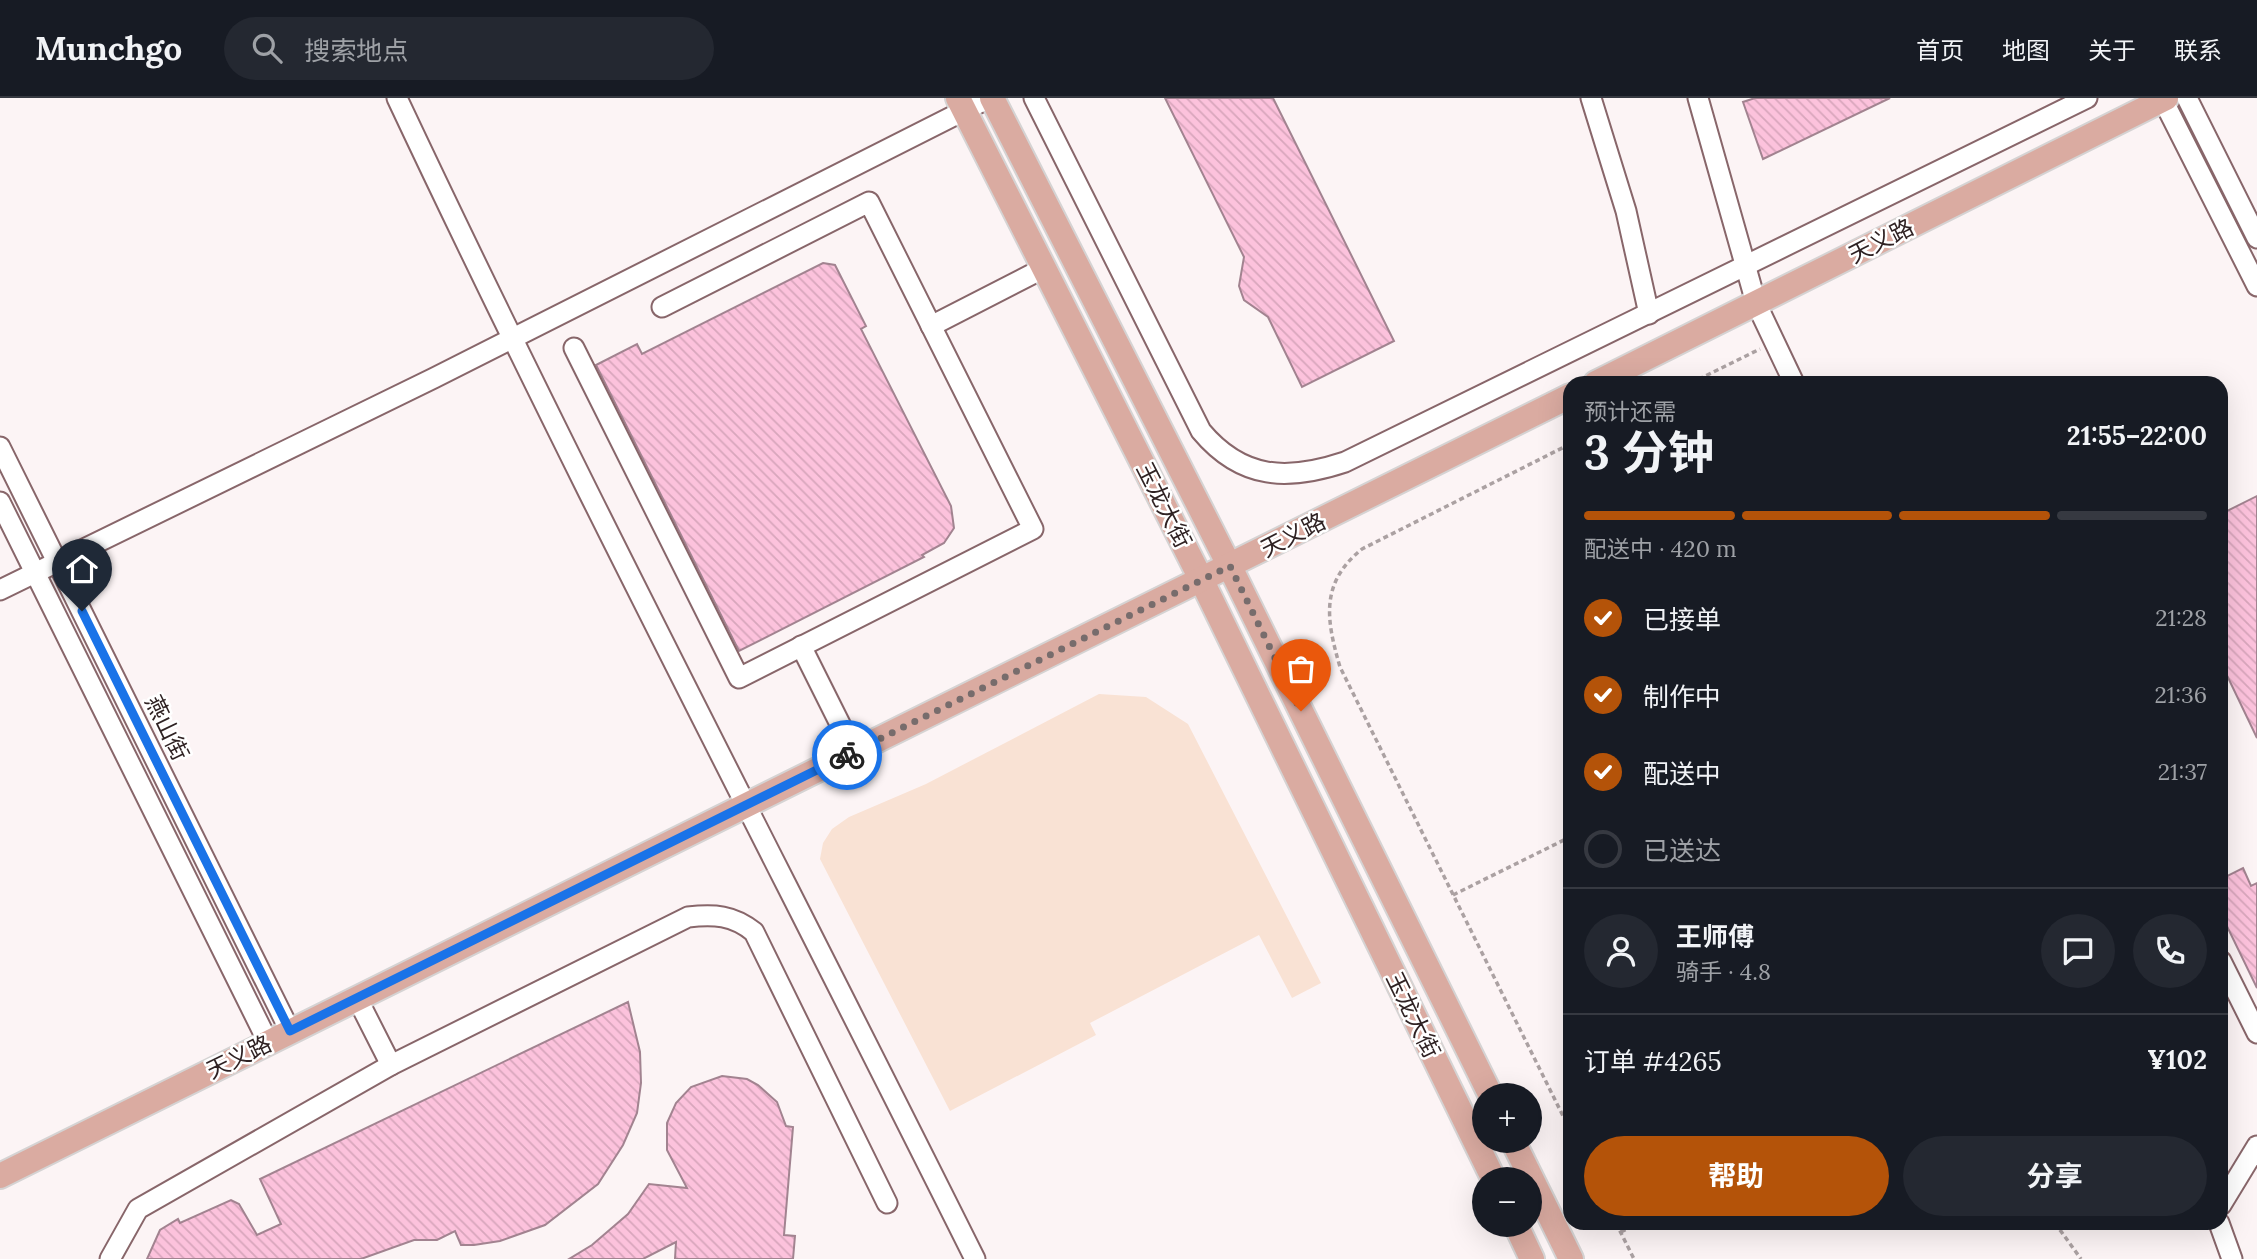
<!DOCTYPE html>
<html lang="zh">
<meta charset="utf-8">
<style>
:root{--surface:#171b24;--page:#242831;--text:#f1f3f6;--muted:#9ea1a6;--line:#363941;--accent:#b45309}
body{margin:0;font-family:Lora,"Noto Sans SC",serif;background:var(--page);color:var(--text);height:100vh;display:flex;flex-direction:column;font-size:26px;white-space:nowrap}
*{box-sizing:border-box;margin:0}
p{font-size:23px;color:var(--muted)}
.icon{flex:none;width:38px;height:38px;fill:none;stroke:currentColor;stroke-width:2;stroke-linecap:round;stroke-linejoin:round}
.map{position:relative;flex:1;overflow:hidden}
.sheet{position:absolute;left:1563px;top:278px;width:665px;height:854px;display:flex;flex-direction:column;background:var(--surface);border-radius:21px;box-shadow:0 7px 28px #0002}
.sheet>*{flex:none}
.buttons{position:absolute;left:1472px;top:985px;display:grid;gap:14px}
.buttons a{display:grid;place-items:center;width:70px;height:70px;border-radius:50%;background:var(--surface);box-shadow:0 7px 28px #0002;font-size:35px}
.pin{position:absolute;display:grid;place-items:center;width:60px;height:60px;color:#fff;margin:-72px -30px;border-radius:50% 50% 50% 0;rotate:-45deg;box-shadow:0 0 7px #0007}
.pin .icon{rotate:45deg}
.courier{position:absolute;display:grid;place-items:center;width:70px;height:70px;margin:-35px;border:5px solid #1a73e8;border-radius:50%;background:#fff;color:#222;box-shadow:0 2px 9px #0007}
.head em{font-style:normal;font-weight:700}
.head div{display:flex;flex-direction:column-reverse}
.head{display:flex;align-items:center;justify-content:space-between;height:119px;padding:0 21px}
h1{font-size:46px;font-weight:700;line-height:52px}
.bar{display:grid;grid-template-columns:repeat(4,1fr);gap:10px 7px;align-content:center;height:84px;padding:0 21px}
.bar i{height:9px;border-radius:5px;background:var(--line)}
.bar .on{background:var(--accent)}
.bar p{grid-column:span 4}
.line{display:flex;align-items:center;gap:18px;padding:0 21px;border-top:2px solid var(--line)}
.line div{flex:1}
.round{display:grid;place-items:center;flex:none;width:74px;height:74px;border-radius:37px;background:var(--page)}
ol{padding:0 21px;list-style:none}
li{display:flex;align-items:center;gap:21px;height:77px}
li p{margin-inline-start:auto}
li .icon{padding:7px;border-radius:50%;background:var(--accent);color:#fff;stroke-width:4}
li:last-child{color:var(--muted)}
li i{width:38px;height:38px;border:4px solid var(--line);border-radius:50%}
.cta{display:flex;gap:14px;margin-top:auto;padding:14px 21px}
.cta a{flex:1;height:80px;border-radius:42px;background:var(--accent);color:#fff;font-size:28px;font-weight:700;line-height:80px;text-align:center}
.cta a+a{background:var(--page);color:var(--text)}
header{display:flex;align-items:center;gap:42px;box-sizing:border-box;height:98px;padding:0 35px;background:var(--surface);border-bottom:2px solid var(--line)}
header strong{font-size:33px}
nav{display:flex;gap:38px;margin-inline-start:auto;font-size:24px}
.search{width:490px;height:63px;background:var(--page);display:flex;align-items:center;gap:18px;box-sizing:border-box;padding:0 24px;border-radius:38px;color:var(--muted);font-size:26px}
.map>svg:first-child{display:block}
</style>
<header>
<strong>Munchgo</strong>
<div class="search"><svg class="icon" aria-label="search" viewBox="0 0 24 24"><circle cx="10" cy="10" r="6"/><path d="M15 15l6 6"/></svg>搜索地点</div>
<nav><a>首页</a><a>地图</a><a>关于</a><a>联系</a></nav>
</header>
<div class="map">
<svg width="2257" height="1161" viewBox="0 0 2257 1161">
<defs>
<pattern id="building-back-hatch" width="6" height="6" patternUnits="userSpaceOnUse" patternTransform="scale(1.75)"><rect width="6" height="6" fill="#fcc2dc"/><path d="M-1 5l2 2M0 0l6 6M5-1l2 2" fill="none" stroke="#d8a6bc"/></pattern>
</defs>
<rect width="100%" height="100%" fill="#fcf4f5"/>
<polygon fill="#f9e2d4" points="1099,596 1146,599 1188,626 1321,885 1292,900 1259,837 1090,925 1096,937 950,1013 820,761 823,745 832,731 849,719 926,686"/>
<g fill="url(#building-back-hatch)" stroke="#a28390" stroke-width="2">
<polygon points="1165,0 1273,0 1394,243 1302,289 1268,219 1244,202 1239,188 1244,159"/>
<polygon points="1755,0 1890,0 1763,61 1743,4"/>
<polygon points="823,165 835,167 866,228 861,231 951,408 954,430 944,445 922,457 924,459 739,553 596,267 637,246 642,256"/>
<polygon points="2257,398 2257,640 2221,565 2221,416"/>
<polygon points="2243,770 2251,788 2257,785 2257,890 2221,816 2221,781"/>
<polygon points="628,904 640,954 641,985 637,1015 623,1047 598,1086 545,1127 500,1143 474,1147 461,1147 455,1133 437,1142 414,1142 361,1161 147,1161 160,1132 178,1121 180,1125 231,1102 239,1106 257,1137 281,1126 260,1081"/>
<polygon points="722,978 747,981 758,987 777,1004 786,1028 793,1029 784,1137 795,1138 793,1161 675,1161 676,1144 643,1161 569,1161 592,1147 628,1116 649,1086 687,1090 667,1052 667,1025 676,1005 691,989"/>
</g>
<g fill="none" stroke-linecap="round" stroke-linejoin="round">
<g stroke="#88666a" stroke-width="23">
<g id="minor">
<path d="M397,0C581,391 782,774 975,1161"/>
<path d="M1034,0L1201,333C1242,382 1288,383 1345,364L2087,0"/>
<polyline points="1591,0 1626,113 1649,216"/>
<polyline points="1698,0 1756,205 1794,285"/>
<polyline points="2162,0 2257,188"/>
<polyline points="2187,0 2257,140"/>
<polyline points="931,228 1044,170"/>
<polyline points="574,250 739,580 1033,431 869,104 662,209"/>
<polyline points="0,349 290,933"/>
<polyline points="0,404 268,944"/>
<polyline points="0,492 434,280 989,0"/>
<polyline points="801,548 854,654"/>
<polyline points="2221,863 2257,935"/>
<polyline points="357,900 391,967"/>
<polyline points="2221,1107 2257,1048"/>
<polyline points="2219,1125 2232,1161"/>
<path d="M110,1161L138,1111L391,967L688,819C714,816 733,817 754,834L887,1105"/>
</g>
</g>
<g stroke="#d5d3d3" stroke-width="28">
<g id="major">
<polyline points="958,0 1202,483 1494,1082"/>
<polyline points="992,0 1230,469 1491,998"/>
<polyline points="1596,285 2166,0"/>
<polyline points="1513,1043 1571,1161"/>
<polyline points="0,1078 1570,298"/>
<polyline points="1516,1127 1532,1161"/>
</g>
</g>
<g stroke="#aba1a2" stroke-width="3.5" stroke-dasharray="5 3.5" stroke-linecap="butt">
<polyline points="1691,285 1760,251"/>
<path d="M1570,346L1362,451C1320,485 1326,521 1340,569L1570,1032"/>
<polyline points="1453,797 1570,739"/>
<polyline points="1616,1125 1634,1161"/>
<polyline points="2055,1125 2081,1161"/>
<polyline points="1621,1134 1639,1125"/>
</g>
<use href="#minor" stroke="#fff" stroke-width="19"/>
<use href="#major" stroke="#daaba1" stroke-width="24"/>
</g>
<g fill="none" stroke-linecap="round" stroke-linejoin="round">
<polyline stroke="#776c6c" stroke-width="7" stroke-dasharray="0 12.6" points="847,657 1230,468 1301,613"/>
<polyline stroke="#1a73e8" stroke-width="9" points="82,513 290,933 847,657"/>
</g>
<g text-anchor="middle" stroke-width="5" stroke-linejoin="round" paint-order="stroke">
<g font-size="23" fill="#2f2223" stroke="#fff">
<text transform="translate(1881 143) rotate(-27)" y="8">天义路</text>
<text transform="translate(1164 407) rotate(63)" y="8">玉龙大街</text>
<text transform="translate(1293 437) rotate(-27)" y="8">天义路</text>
<text transform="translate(167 630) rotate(64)" y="8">燕山街</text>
<text transform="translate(1413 917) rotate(64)" y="8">玉龙大街</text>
<text transform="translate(239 959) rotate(-26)" y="8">天义路</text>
</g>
</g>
</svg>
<div class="buttons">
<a>+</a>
<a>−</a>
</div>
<div class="pin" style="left:1301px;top:613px;background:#ea580c"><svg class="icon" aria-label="bag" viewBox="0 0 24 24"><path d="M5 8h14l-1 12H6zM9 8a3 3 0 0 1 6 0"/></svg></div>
<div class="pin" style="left:82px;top:513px;background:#1f2937"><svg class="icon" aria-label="home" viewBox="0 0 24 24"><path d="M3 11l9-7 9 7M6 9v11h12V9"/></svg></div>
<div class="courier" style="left:847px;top:657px"><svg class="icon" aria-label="bike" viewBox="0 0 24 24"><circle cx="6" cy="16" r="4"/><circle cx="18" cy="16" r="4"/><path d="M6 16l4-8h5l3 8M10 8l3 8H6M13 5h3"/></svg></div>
<section class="sheet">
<div class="head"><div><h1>3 分钟</h1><p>预计还需</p></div><em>21:55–22:00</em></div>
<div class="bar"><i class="on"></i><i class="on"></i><i class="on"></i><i></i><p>配送中 · 420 m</p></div>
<ol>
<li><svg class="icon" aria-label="check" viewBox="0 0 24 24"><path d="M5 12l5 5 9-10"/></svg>已接单<p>21:28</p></li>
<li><svg class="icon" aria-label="check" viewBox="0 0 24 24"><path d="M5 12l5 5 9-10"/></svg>制作中<p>21:36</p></li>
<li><svg class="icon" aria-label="check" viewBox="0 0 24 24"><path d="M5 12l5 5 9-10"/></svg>配送中<p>21:37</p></li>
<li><i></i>已送达</li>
</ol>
<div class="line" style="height:126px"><a class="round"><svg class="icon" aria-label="person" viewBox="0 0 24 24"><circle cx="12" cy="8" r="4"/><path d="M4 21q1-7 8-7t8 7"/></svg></a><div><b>王师傅</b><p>骑手 · 4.8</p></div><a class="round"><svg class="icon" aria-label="chat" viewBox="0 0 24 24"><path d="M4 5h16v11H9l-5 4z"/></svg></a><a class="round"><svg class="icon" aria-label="phone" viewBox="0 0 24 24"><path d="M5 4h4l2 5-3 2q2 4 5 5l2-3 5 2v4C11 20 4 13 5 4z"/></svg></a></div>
<div class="line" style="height:91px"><div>订单 #4265</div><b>¥102</b></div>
<div class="cta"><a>帮助</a><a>分享</a></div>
</section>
</div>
